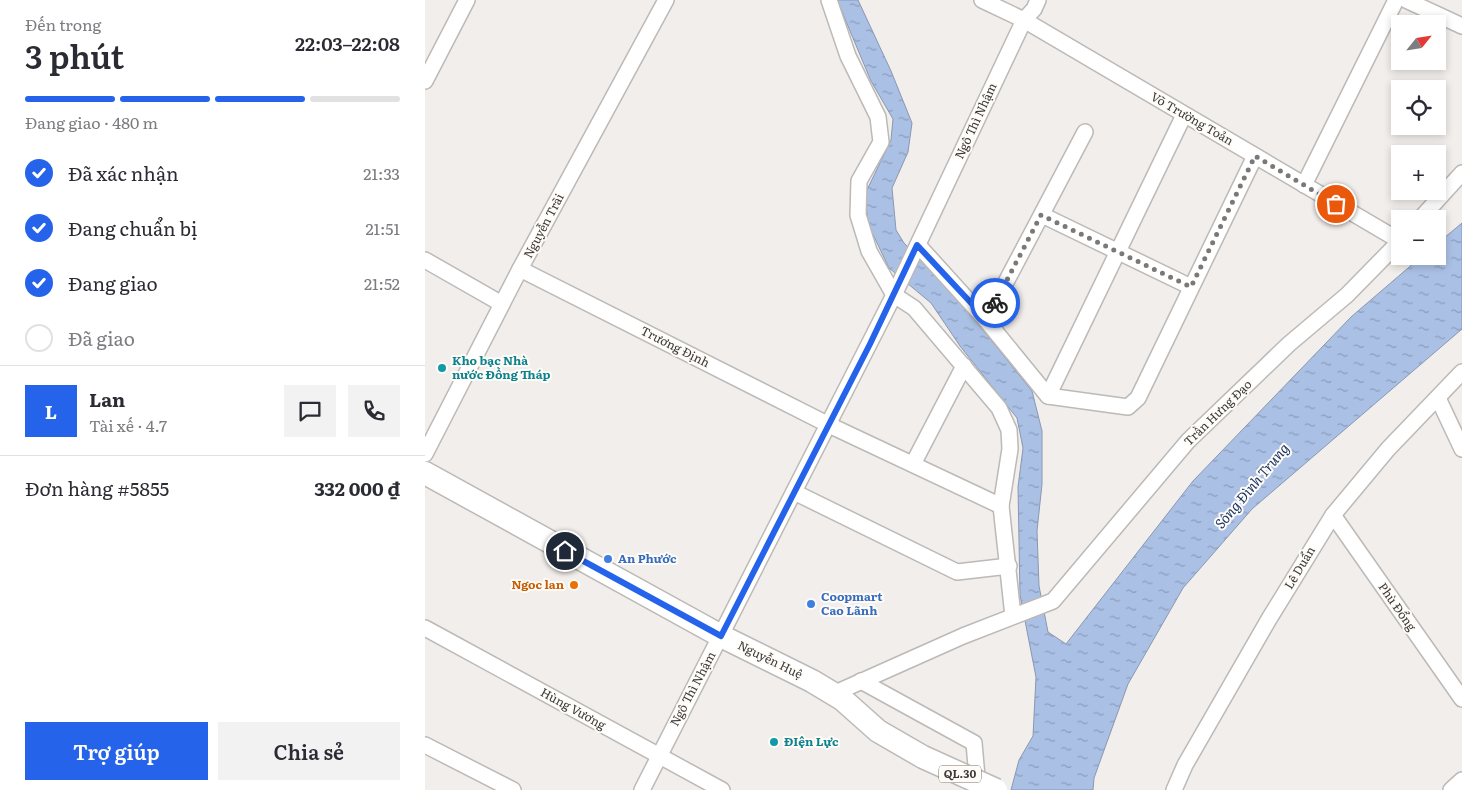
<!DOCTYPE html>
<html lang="vi">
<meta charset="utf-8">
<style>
:root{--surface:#fff;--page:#f2f2f3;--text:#2b2b33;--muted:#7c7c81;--line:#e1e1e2;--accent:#2563eb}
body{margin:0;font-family:Literata,serif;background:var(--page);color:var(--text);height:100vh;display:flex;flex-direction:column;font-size:19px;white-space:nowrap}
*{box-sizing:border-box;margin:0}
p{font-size:16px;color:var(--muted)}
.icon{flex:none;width:28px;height:28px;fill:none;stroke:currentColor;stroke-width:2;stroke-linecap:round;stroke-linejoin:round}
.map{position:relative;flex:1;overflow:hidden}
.sheet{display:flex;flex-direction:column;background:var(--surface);width:425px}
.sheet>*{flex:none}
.needle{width:32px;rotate:60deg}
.fabs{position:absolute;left:966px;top:15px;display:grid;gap:10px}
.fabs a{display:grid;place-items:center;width:55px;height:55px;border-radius:0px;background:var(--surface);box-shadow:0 2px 8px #0003;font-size:25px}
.pin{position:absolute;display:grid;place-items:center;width:42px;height:42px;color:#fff;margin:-21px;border:2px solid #fff;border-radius:50%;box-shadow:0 1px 5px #0007}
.courier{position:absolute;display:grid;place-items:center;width:50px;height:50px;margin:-25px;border:4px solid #2563eb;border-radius:50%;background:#fff;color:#222;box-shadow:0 1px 6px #0007}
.overview em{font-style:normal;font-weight:600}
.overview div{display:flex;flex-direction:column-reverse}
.overview{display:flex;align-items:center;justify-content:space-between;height:85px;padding:0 25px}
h1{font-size:32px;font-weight:600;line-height:38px}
.bar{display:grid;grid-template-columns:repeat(4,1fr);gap:8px 5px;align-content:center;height:60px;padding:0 25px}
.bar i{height:6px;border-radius:4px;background:var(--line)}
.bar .active{background:var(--accent)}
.bar p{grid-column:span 4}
.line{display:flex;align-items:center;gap:12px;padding:0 25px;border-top:1px solid var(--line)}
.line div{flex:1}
.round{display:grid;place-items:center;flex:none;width:52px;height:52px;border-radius:0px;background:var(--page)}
ol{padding:0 25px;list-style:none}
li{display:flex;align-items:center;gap:15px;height:55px}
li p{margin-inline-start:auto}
li .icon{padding:5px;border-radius:50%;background:var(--accent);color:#fff;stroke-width:4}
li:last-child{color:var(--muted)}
li i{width:28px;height:28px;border:2px solid var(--line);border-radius:50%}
.primary-button{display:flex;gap:10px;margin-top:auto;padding:10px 25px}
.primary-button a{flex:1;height:58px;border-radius:0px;background:var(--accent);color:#fff;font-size:20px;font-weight:600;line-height:58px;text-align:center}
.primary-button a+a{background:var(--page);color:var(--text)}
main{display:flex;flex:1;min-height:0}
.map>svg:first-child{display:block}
</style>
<main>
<section class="sheet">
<div class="overview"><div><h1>3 phút</h1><p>Đến trong</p></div><em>22:03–22:08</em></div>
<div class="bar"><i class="active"></i><i class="active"></i><i class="active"></i><i></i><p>Đang giao · 480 m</p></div>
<ol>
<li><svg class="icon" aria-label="check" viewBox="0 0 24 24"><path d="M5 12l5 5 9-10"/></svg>Đã xác nhận<p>21:33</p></li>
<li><svg class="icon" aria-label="check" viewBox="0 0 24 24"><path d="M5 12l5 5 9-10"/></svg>Đang chuẩn bị<p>21:51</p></li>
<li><svg class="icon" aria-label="check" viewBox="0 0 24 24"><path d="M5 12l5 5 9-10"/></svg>Đang giao<p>21:52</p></li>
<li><i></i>Đã giao</li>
</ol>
<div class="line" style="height:90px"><b class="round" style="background:var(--accent);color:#fff">L</b><div><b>Lan</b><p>Tài xế · 4.7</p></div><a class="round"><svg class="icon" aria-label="chat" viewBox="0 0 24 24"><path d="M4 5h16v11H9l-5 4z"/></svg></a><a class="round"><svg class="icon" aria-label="phone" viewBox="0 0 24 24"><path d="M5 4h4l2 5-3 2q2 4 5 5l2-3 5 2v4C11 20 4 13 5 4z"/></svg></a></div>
<div class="line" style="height:65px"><div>Đơn hàng #5855</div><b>332 000 ₫</b></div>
<div class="primary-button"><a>Trợ giúp</a><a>Chia sẻ</a></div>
</section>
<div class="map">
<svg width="1037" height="790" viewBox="0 0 1037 790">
<defs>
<pattern id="water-ripples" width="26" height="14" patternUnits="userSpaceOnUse" patternTransform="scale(1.25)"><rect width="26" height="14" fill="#aac0e5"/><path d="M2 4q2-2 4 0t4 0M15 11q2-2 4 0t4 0" fill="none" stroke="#8c9dbb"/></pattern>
</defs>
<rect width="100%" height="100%" fill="#f2eeeb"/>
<polygon fill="url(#water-ripples)" stroke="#8998b1" points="412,0 433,0 466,71 487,123 483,152 467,188 471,230 479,243 525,289 607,391 617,431 617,484 612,531 614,586 623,632 641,644 768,481 926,317 997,256 1012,256 1013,243 1037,223 1037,329 827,509 758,588 703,684 669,778 668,790 586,790 594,760 608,736 611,677 595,595 593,487 598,448 592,418 535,346 506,303 464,268 443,224 440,194 466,140 468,119 446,81"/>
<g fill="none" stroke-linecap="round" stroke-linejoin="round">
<g stroke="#bcb9b6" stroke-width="18">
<g id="minor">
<polyline points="404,0 423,56 453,117 456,142 434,181 433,215 444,251 469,295 489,308 574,408 584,430 585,449 576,506 588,616"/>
<polyline points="557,0 599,20 975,241"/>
<polyline points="981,0 1037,26"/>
<polyline points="0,81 42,0"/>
<polyline points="879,185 971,0"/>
<polyline points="617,215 766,287"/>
<polyline points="995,219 1037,173"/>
<polyline points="493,245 561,320 623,396 703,407 713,398 830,156"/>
<polyline points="0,260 77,304"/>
<polyline points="95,269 404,425 576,506"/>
<polyline points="561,320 660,132"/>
<polyline points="623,396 759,115"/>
<polyline points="1013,398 1037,449"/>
<polyline points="0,454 95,269 241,0"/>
<polyline points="488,464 539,366"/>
<polyline points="369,492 532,572 584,566"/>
<polyline points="908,515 1037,699"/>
<polyline points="0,628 297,790"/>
<polyline points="436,681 549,743 553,788"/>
<polyline points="408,694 538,636 628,601 763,441 864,344 922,295 975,241"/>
<polyline points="0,745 88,790"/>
<polyline points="217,790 469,295 599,20 609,9 613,0"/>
<polyline points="749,790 760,765 844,619 908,515 963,449 1037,372"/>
<polyline points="1026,790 1037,780"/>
</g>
</g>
<g stroke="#bcb9b6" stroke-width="25">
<polyline id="highway" points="0,473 296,636 387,681 417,699 453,731 498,757"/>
</g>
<use href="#minor" stroke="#fff" stroke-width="15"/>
<use href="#highway" stroke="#fff" stroke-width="22"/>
<g stroke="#bcb9b6" stroke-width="25" stroke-linecap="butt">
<polyline id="highway-bridge" points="498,757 571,790"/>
</g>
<use href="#highway-bridge" stroke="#fff" stroke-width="22"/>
</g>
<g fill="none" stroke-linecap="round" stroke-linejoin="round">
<polyline stroke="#7b7977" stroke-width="5" stroke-dasharray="0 9" points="570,303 616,215 766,287 830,156 911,204"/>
<polyline stroke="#2563eb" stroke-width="6" points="140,551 296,636 445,344 492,245 562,320 570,303"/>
</g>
<g fill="#0f9aa8" stroke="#fffcf8" stroke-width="2">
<circle cx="17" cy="368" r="5"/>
<circle cx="349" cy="742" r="5"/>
</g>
<g fill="#3f7fe0" stroke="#fffcf8" stroke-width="2">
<circle cx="183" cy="559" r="5"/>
<circle cx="386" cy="604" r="5"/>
</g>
<circle fill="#e8710a" stroke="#fffcf8" stroke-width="2" cx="149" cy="585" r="5"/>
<g text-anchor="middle" stroke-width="4" stroke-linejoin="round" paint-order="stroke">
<rect fill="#fffcf8" stroke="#767472" stroke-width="1" x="514" y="765.5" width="42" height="17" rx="4"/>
<g font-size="11" font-weight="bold" fill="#3b3a39">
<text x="535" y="778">QL.30</text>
</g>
<g font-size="12" fill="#3b3a39" stroke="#fffcf8">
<text transform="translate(767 119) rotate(30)" y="4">Võ Trường Toản</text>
<text transform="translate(551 121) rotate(-65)" y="4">Ngô Thì Nhậm</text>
<text transform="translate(119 226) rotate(-62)" y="4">Nguyễn Trãi</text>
<text transform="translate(250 347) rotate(27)" y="4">Trương Định</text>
<text transform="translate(793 413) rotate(-44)" y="4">Trần Hưng Đạo</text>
<text transform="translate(875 568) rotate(-59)" y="4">Lê Duẩn</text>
<text transform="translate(972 607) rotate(55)" y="4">Phù Đổng</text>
<text transform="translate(345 660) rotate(26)" y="4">Nguyễn Huệ</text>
<text transform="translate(268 689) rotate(-62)" y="4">Ngô Thì Nhậm</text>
<text transform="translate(148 709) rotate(29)" y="4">Hùng Vương</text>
</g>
<g font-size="12" font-weight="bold" fill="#0d838f" stroke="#fffcf8" text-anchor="start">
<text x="27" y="365">Kho bạc Nhà<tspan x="27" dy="14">nước Đồng Tháp</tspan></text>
<text x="359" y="746">ĐIện Lực</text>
</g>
<g font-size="12" font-weight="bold" fill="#366cbe" stroke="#fffcf8" text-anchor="start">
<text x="193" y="563">An Phước</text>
<text x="396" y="601">Coopmart<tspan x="396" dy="14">Cao Lãnh</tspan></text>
</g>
<g font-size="12" font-weight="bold" fill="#c56008" stroke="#fffcf8" text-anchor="end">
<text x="139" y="589">Ngoc lan</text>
</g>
<g font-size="14" font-style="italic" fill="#1b3563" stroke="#fffcf8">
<text transform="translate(827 486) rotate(-50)" y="5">Sông Đình Trung</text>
</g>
</g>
</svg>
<div class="fabs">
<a><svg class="needle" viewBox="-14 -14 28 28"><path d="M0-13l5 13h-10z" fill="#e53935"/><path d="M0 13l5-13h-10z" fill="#7c7c81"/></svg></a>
<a><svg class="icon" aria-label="locate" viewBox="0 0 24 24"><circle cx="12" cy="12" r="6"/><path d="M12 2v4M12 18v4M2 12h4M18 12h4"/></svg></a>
<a>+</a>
<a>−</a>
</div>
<div class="pin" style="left:911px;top:204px;background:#ea580c"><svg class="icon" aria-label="bag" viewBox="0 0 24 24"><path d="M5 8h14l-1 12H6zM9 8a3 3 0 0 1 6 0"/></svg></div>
<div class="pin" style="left:140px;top:551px;background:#1f2937"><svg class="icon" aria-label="home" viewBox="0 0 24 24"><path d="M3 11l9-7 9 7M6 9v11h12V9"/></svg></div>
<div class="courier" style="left:570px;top:303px"><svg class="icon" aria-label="bike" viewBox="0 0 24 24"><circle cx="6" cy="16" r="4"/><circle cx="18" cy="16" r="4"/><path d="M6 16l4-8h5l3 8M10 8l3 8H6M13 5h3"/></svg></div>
</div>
</main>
